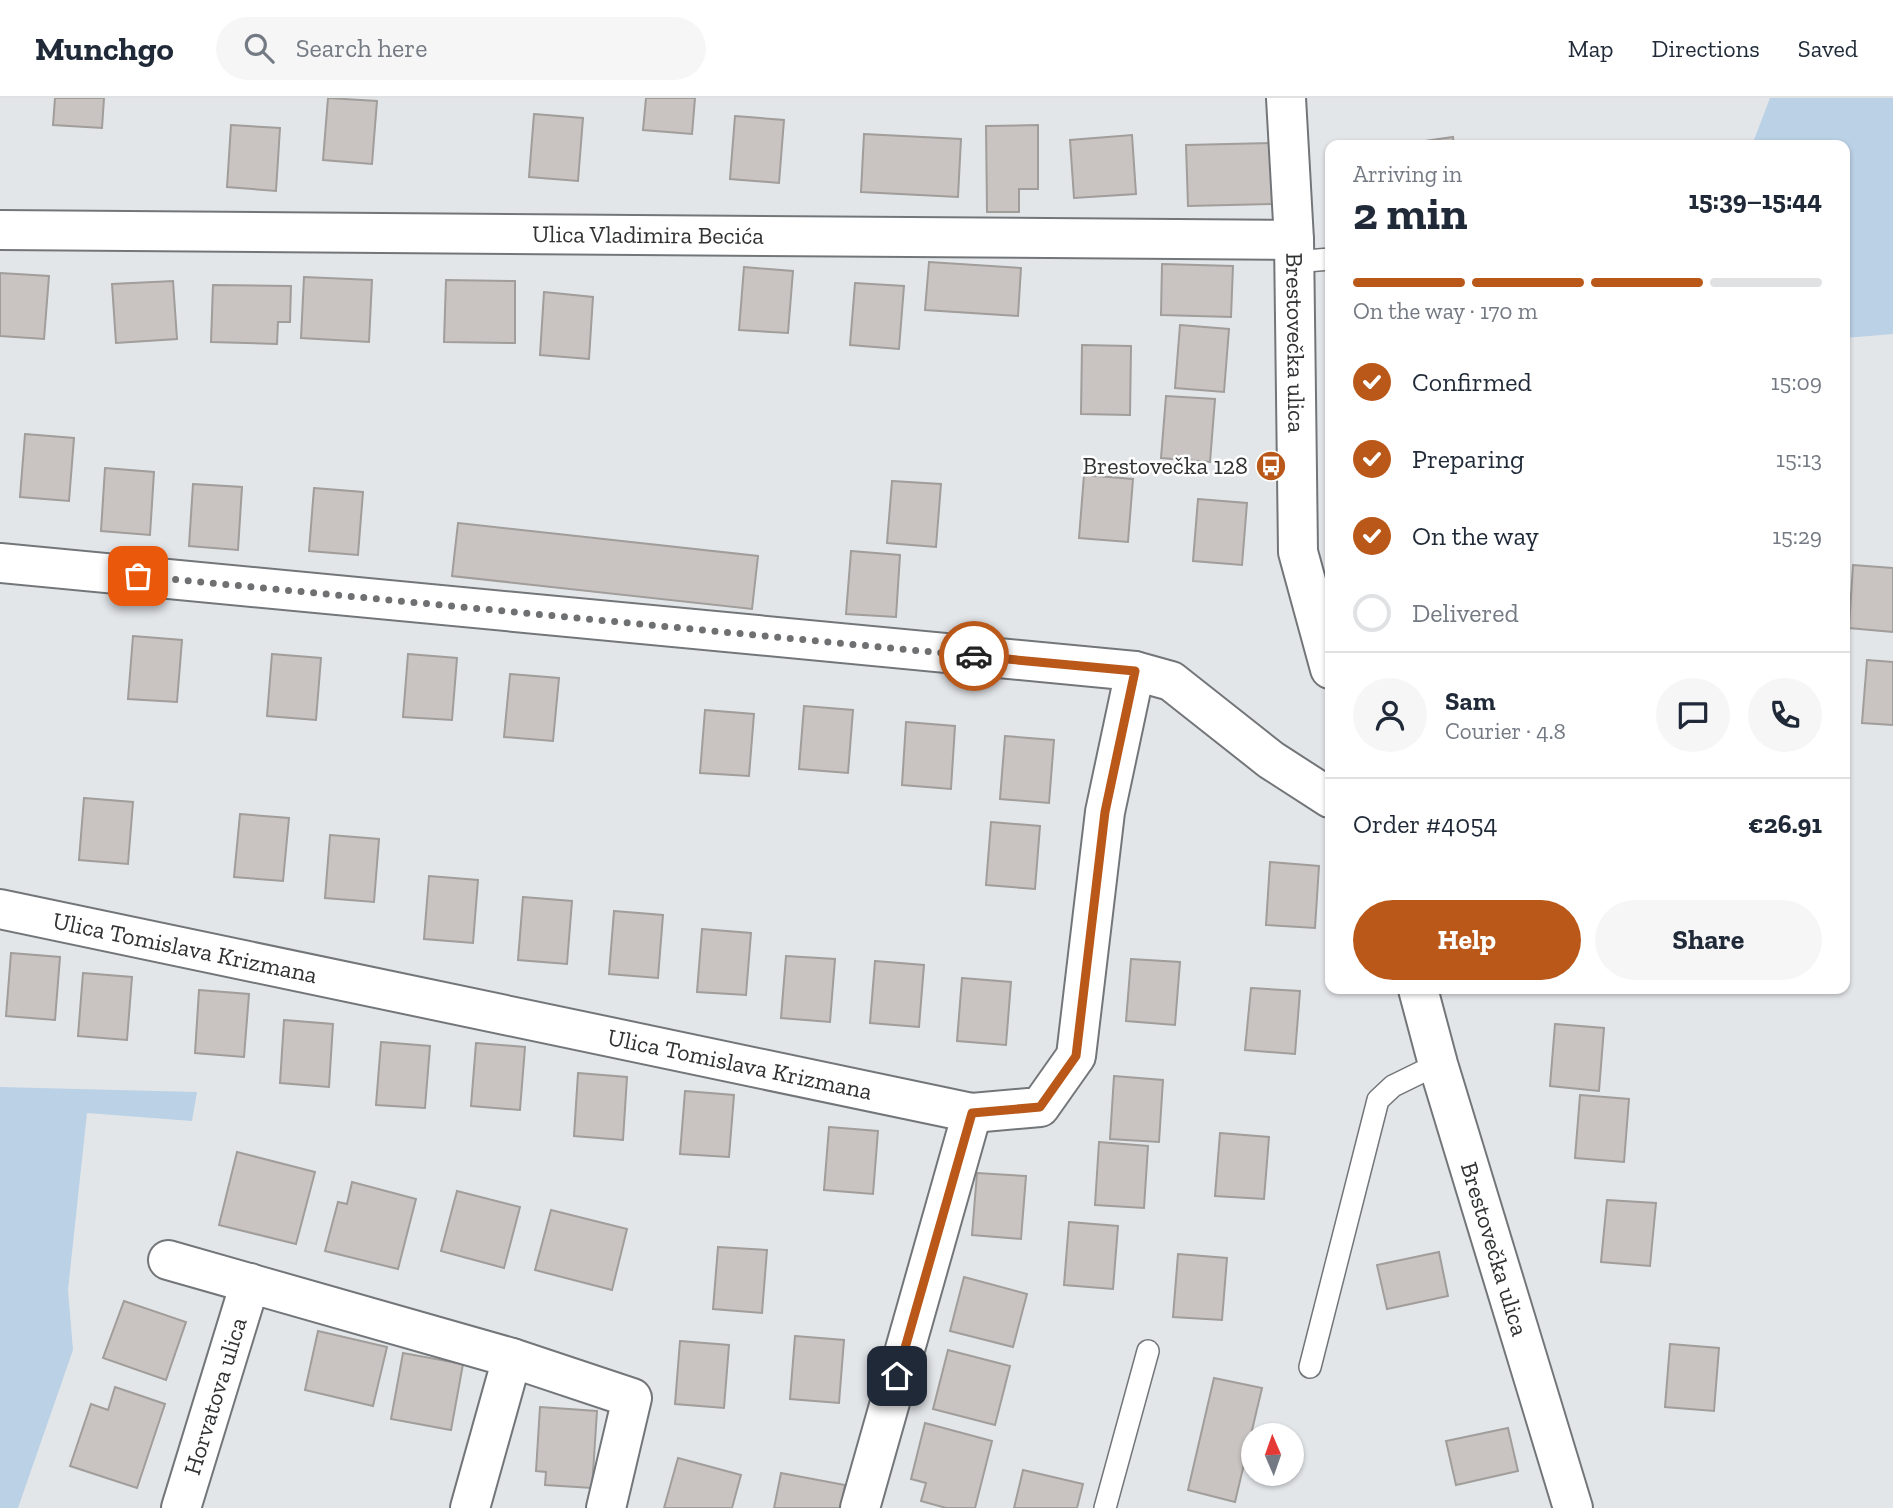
<!DOCTYPE html>
<meta charset="utf-8">
<style>
:root{--surface:#fff;--page:#f6f6f7;--text:#1f2937;--muted:#747a83;--line:#e0e1e3;--accent:#b95819}
body{margin:0;font-family:"Zilla Slab",serif;background:var(--page);color:var(--text);height:100vh;display:flex;flex-direction:column;font-size:26px;white-space:nowrap}
*{box-sizing:border-box;margin:0}
p{font-size:23px;color:var(--muted)}
.icon{flex:none;width:38px;height:38px;fill:none;stroke:currentColor;stroke-width:2;stroke-linecap:round;stroke-linejoin:round}
.map{position:relative;flex:1;overflow:hidden}
.details{position:absolute;left:1325px;top:42px;width:525px;height:854px;display:flex;flex-direction:column;background:var(--surface);border-radius:14px;box-shadow:0 2px 5px #0004}
.details>*{flex:none}
.needle{width:46px;rotate:358deg}
.controls{position:absolute;left:1241px;top:1325px;display:grid;gap:14px}
.controls a{display:grid;place-items:center;width:63px;height:63px;border-radius:50%;background:var(--surface);box-shadow:0 2px 5px #0004;font-size:35px}
.pin{position:absolute;display:grid;place-items:center;width:60px;height:60px;color:#fff;margin:-30px;border-radius:14px;box-shadow:0 4px 10px #0006}
.courier{position:absolute;display:grid;place-items:center;width:70px;height:70px;margin:-35px;border:5px solid #b95819;border-radius:50%;background:#fff;color:#222;box-shadow:0 2px 9px #0007}
.head em{font-style:normal;font-weight:700}
.head div{display:flex;flex-direction:column-reverse}
.head{display:flex;align-items:center;justify-content:space-between;height:119px;padding:0 28px}
h1{font-size:46px;font-weight:700;line-height:52px}
.bar{display:grid;grid-template-columns:repeat(4,1fr);gap:10px 7px;align-content:center;height:84px;padding:0 28px}
.bar i{height:9px;border-radius:5px;background:var(--line)}
.bar .selected{background:var(--accent)}
.bar p{grid-column:span 4}
.line{display:flex;align-items:center;gap:18px;padding:0 28px;border-top:2px solid var(--line)}
.line div{flex:1}
.round{display:grid;place-items:center;flex:none;width:74px;height:74px;border-radius:37px;background:var(--page)}
ol{padding:0 28px;list-style:none}
li{display:flex;align-items:center;gap:21px;height:77px}
li p{margin-inline-start:auto}
li .icon{padding:7px;border-radius:50%;background:var(--accent);color:#fff;stroke-width:4}
li:last-child{color:var(--muted)}
li i{width:38px;height:38px;border:4px solid var(--line);border-radius:50%}
.action{display:flex;gap:14px;margin-top:auto;padding:14px 28px}
.action a{flex:1;height:80px;border-radius:42px;background:var(--accent);color:#fff;font-size:28px;font-weight:700;line-height:80px;text-align:center}
.action a+a{background:var(--page);color:var(--text)}
header{display:flex;align-items:center;gap:42px;box-sizing:border-box;height:98px;padding:0 35px;background:var(--surface);border-bottom:2px solid var(--line)}
header strong{font-size:33px}
nav{display:flex;gap:38px;margin-inline-start:auto;font-size:24px}
.search{width:490px;height:63px;background:var(--page);display:flex;align-items:center;gap:18px;box-sizing:border-box;padding:0 24px;border-radius:38px;color:var(--muted);font-size:26px}
.map>svg:first-child{display:block}
</style>
<header>
<strong>Munchgo</strong>
<div class="search"><svg class="icon" aria-label="search" viewBox="0 0 24 24"><circle cx="10" cy="10" r="6"/><path d="M15 15l6 6"/></svg>Search here</div>
<nav><a>Map</a><a>Directions</a><a>Saved</a></nav>
</header>
<div class="map">
<svg width="1893" height="1410" viewBox="0 0 1893 1410">
<rect width="100%" height="100%" fill="#e3e6e9"/>
<g fill="#bbd1e6">
<polygon points="1770,0 1893,0 1893,236 1845,240 1844,47 1752,47"/>
<polygon points="0,989 197,994 192,1023 87,1015 68,1192 73,1252 18,1410 0,1410"/>
</g>
<g fill="#c9c4c2" stroke="#a09d9b" stroke-width="2">
<polygon points="55,0 104,0 102,30 53,27"/>
<polygon points="328,0 377,3 372,66 323,62"/>
<polygon points="646,0 695,0 692,36 643,32"/>
<polygon points="534,16 583,20 578,83 529,79"/>
<polygon points="735,18 784,22 779,85 730,81"/>
<polygon points="231,27 280,30 276,93 227,89"/>
<polygon points="1038,27 1038,91 1019,91 1019,114 987,114 986,28"/>
<polygon points="864,36 961,41 958,99 861,94"/>
<polygon points="1132,37 1136,96 1074,100 1070,42"/>
<polygon points="1453,39 1454,47 1397,47"/>
<polygon points="1275,45 1276,106 1188,108 1186,47"/>
<polygon points="929,164 1021,170 1018,218 925,212"/>
<polygon points="1162,166 1233,168 1231,219 1161,217"/>
<polygon points="744,169 793,173 788,235 739,232"/>
<polygon points="0,175 49,178 44,241 0,238"/>
<polygon points="304,179 372,182 369,244 301,240"/>
<polygon points="446,182 515,183 515,245 444,244"/>
<polygon points="173,183 177,241 116,245 112,186"/>
<polygon points="855,185 904,188 899,251 850,247"/>
<polygon points="213,187 291,188 290,224 278,224 277,246 211,244"/>
<polygon points="544,194 593,199 589,261 540,257"/>
<polygon points="1180,227 1229,231 1224,294 1175,290"/>
<polygon points="1082,247 1131,248 1130,317 1081,316"/>
<polygon points="1166,298 1215,301 1210,364 1161,360"/>
<polygon points="25,336 74,340 69,403 20,399"/>
<polygon points="105,370 154,374 150,437 101,433"/>
<polygon points="1084,377 1133,381 1128,444 1079,440"/>
<polygon points="892,383 941,386 936,449 887,445"/>
<polygon points="193,386 242,389 238,452 189,448"/>
<polygon points="314,390 363,394 358,457 309,453"/>
<polygon points="1198,401 1247,405 1242,467 1193,463"/>
<polygon points="458,425 758,458 752,511 452,478"/>
<polygon points="851,453 900,457 896,519 846,516"/>
<polygon points="1853,467 1893,470 1893,534 1849,530"/>
<polygon points="133,538 182,542 177,604 128,601"/>
<polygon points="272,556 321,560 316,622 267,618"/>
<polygon points="408,556 457,560 452,622 403,619"/>
<polygon points="1867,562 1893,564 1893,627 1862,625"/>
<polygon points="510,576 559,580 553,643 504,639"/>
<polygon points="804,608 853,612 848,675 799,671"/>
<polygon points="705,612 754,616 749,678 700,675"/>
<polygon points="906,624 955,628 951,691 902,687"/>
<polygon points="1005,638 1054,642 1049,705 1000,701"/>
<polygon points="84,700 133,704 128,766 79,762"/>
<polygon points="240,716 289,720 283,783 234,779"/>
<polygon points="991,724 1040,728 1035,791 986,787"/>
<polygon points="330,737 379,741 374,804 325,800"/>
<polygon points="1270,764 1319,768 1315,830 1266,827"/>
<polygon points="429,778 478,782 473,845 424,841"/>
<polygon points="523,799 572,803 567,866 518,862"/>
<polygon points="614,813 663,817 658,880 609,876"/>
<polygon points="702,831 751,835 746,897 697,894"/>
<polygon points="11,855 60,859 55,922 6,918"/>
<polygon points="786,858 835,861 830,924 781,920"/>
<polygon points="1131,861 1180,864 1175,927 1126,923"/>
<polygon points="875,863 924,867 919,929 870,925"/>
<polygon points="83,875 132,879 127,942 78,938"/>
<polygon points="962,880 1011,884 1006,947 957,943"/>
<polygon points="1251,890 1300,893 1295,956 1245,952"/>
<polygon points="199,892 249,896 244,959 195,955"/>
<polygon points="284,922 333,926 329,989 280,985"/>
<polygon points="1555,926 1604,930 1599,993 1550,988"/>
<polygon points="381,944 430,948 425,1010 376,1007"/>
<polygon points="476,945 525,949 520,1012 471,1008"/>
<polygon points="578,975 627,979 623,1042 574,1038"/>
<polygon points="1114,978 1163,982 1159,1044 1110,1041"/>
<polygon points="685,993 734,997 729,1059 680,1056"/>
<polygon points="1580,997 1629,1001 1624,1064 1575,1060"/>
<polygon points="829,1029 878,1033 873,1096 824,1092"/>
<polygon points="1220,1035 1269,1039 1264,1101 1215,1098"/>
<polygon points="1099,1044 1148,1048 1144,1110 1095,1107"/>
<polygon points="237,1054 315,1074 296,1146 219,1127"/>
<polygon points="977,1075 1026,1078 1021,1141 972,1137"/>
<polygon points="352,1084 416,1101 398,1171 325,1153 338,1104 347,1106"/>
<polygon points="457,1093 520,1109 504,1170 441,1153"/>
<polygon points="1607,1102 1656,1105 1650,1168 1601,1164"/>
<polygon points="551,1112 627,1131 612,1192 535,1172"/>
<polygon points="1069,1124 1118,1128 1113,1191 1064,1187"/>
<polygon points="718,1149 767,1152 762,1215 713,1211"/>
<polygon points="1439,1154 1448,1198 1387,1211 1377,1167"/>
<polygon points="1178,1156 1227,1160 1222,1222 1173,1219"/>
<polygon points="964,1179 1027,1196 1013,1249 950,1233"/>
<polygon points="124,1203 186,1224 166,1282 103,1260"/>
<polygon points="318,1233 387,1249 373,1308 305,1292"/>
<polygon points="795,1238 844,1242 839,1305 790,1301"/>
<polygon points="680,1243 729,1247 724,1310 675,1306"/>
<polygon points="1670,1246 1719,1250 1714,1313 1665,1309"/>
<polygon points="948,1252 1010,1268 995,1327 933,1311"/>
<polygon points="403,1255 463,1266 451,1332 391,1321"/>
<polygon points="1214,1280 1262,1290 1235,1404 1188,1392"/>
<polygon points="115,1289 165,1306 137,1390 70,1368 91,1306 108,1312"/>
<polygon points="540,1309 597,1313 592,1390 545,1387 546,1374 536,1373"/>
<polygon points="925,1325 992,1343 975,1410 946,1410 921,1403 926,1385 911,1381"/>
<polygon points="1508,1330 1518,1373 1456,1387 1446,1343"/>
<polygon points="678,1360 741,1377 732,1410 664,1410"/>
<polygon points="1023,1372 1083,1386 1077,1410 1014,1410"/>
<polygon points="781,1375 845,1387 841,1410 774,1410"/>
</g>
<g fill="none" stroke-linecap="round" stroke-linejoin="round">
<g stroke="#737679" stroke-width="24">
<g id="lane">
<polyline points="1294,164 1330,161"/>
<polyline points="1310,1269 1378,1002 1393,988 1438,966"/>
<polyline points="1105,1410 1148,1253"/>
</g>
</g>
<g stroke="#737679" stroke-width="42">
<g id="street">
<path id="s1" d="M0,132L1294,142"/>
<polyline points="0,465 1135,573 1171,583 1271,662 1330,700"/>
<path id="s2" d="M0,811L972,1015L1040,1009L1076,958L1105,714L1135,573"/>
<polyline points="168,1162 512,1260 632,1300 606,1410"/>
<path id="s3" d="M181,1410L250,1185"/>
<polyline points="470,1410 512,1260"/>
<polyline points="860,1410 972,1015"/>
</g>
</g>
<g stroke="#737679" stroke-width="42">
<g id="secondary">
<path id="s4" d="M1286,0L1294,142L1298,454L1330,571"/>
<path id="s5" d="M1418,891L1438,966L1573,1410"/>
</g>
</g>
<use href="#lane" stroke="#fff" stroke-width="21"/>
<use href="#street" stroke="#fff" stroke-width="38"/>
<use href="#secondary" stroke="#fff" stroke-width="38"/>
</g>
<g fill="none" stroke-linecap="round" stroke-linejoin="round">
<polyline stroke="#6f7072" stroke-width="7" stroke-dasharray="0 12.6" points="138,478 974,558"/>
<polyline stroke="#b95819" stroke-width="9" points="897,1278 972,1015 1040,1009 1076,958 1105,714 1135,573 974,558"/>
</g>
<defs>
<g id="bus-disc" transform="scale(1.575)"><circle r="9.5" fill="#b95819" stroke="#fff"/><path d="M-5-6H5V4H4V6H2V4H-2V6H-4V4H-5ZM-3.5-4V0h7V-4ZM-3.5 1.2v1.5H-2V1.2ZM2 1.2v1.5H3.5V1.2Z" fill="#fff"/></g>
</defs>
<g fill-rule="evenodd">
<use href="#bus-disc" x="1271" y="368"/>
</g>
<g text-anchor="middle" stroke-width="5" stroke-linejoin="round" paint-order="stroke">
<g font-size="24" fill="#303132" stroke="#fff">
<text dy="8" stroke="none"><textPath href="#s1" startOffset="648">Ulica Vladimira Becića</textPath></text>
<text dy="8" stroke="none"><textPath href="#s4" startOffset="245">Brestovečka ulica</textPath></text>
<text dy="8" stroke="none"><textPath href="#s2" startOffset="189">Ulica Tomislava Krizmana</textPath></text>
<text dy="8" stroke="none"><textPath href="#s2" startOffset="756">Ulica Tomislava Krizmana</textPath></text>
<text dy="8" stroke="none"><textPath href="#s5" startOffset="271">Brestovečka ulica</textPath></text>
<text dy="8" stroke="none"><textPath href="#s3" startOffset="117">Horvatova ulica</textPath></text>
</g>
<g font-size="24" fill="#303132" stroke="#fff" text-anchor="end">
<text x="1248" y="376">Brestovečka 128</text>
</g>
</g>
</svg>
<div class="controls">
<a><svg class="needle" viewBox="-14 -14 28 28"><path d="M0-13l5 13h-10z" fill="#e53935"/><path d="M0 13l5-13h-10z" fill="#747a83"/></svg></a>
</div>
<div class="pin" style="left:138px;top:478px;background:#ea580c"><svg class="icon" aria-label="bag" viewBox="0 0 24 24"><path d="M5 8h14l-1 12H6zM9 8a3 3 0 0 1 6 0"/></svg></div>
<div class="pin" style="left:897px;top:1278px;background:#1f2937"><svg class="icon" aria-label="home" viewBox="0 0 24 24"><path d="M3 11l9-7 9 7M6 9v11h12V9"/></svg></div>
<div class="courier" style="left:974px;top:558px"><svg class="icon" aria-label="car" viewBox="0 0 24 24"><path d="M5 17H2v-5l4-1 3-4h7l3 4 3 1v5h-3M9 17h6M6 11h13"/><circle cx="7" cy="17" r="2"/><circle cx="17" cy="17" r="2"/></svg></div>
<section class="details">
<div class="head"><div><h1>2 min</h1><p>Arriving in</p></div><em>15:39–15:44</em></div>
<div class="bar"><i class="selected"></i><i class="selected"></i><i class="selected"></i><i></i><p>On the way · 170 m</p></div>
<ol>
<li><svg class="icon" aria-label="check" viewBox="0 0 24 24"><path d="M5 12l5 5 9-10"/></svg>Confirmed<p>15:09</p></li>
<li><svg class="icon" aria-label="check" viewBox="0 0 24 24"><path d="M5 12l5 5 9-10"/></svg>Preparing<p>15:13</p></li>
<li><svg class="icon" aria-label="check" viewBox="0 0 24 24"><path d="M5 12l5 5 9-10"/></svg>On the way<p>15:29</p></li>
<li><i></i>Delivered</li>
</ol>
<div class="line" style="height:126px"><a class="round"><svg class="icon" aria-label="person" viewBox="0 0 24 24"><circle cx="12" cy="8" r="4"/><path d="M4 21q1-7 8-7t8 7"/></svg></a><div><b>Sam</b><p>Courier · 4.8</p></div><a class="round"><svg class="icon" aria-label="chat" viewBox="0 0 24 24"><path d="M4 5h16v11H9l-5 4z"/></svg></a><a class="round"><svg class="icon" aria-label="phone" viewBox="0 0 24 24"><path d="M5 4h4l2 5-3 2q2 4 5 5l2-3 5 2v4C11 20 4 13 5 4z"/></svg></a></div>
<div class="line" style="height:91px"><div>Order #4054</div><b>€26.91</b></div>
<div class="action"><a>Help</a><a>Share</a></div>
</section>
</div>
